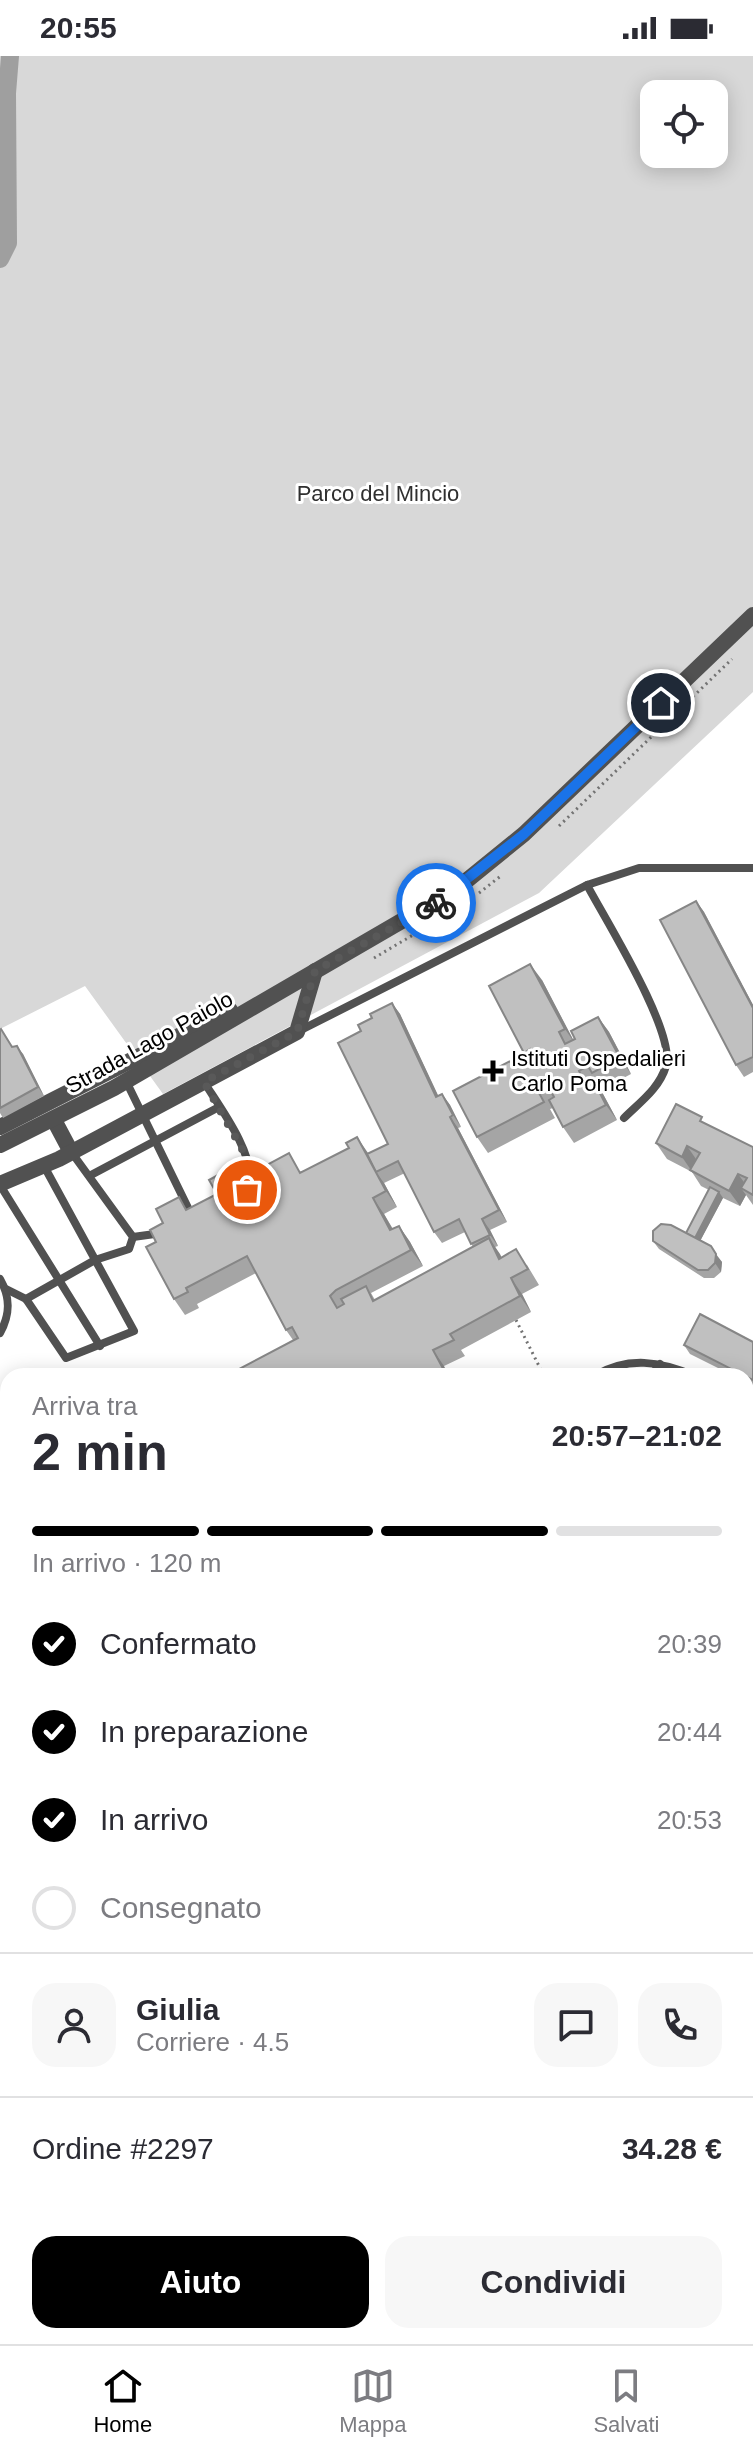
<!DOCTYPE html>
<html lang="it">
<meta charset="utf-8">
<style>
:root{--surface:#fff;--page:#f7f7f7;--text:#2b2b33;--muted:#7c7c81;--line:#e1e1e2;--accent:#000}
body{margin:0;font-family:Arial,sans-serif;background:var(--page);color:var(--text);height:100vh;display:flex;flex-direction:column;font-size:30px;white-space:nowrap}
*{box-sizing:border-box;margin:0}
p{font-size:26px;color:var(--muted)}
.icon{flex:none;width:44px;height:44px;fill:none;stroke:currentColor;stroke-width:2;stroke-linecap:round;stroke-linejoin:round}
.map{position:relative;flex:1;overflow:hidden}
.sheet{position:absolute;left:0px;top:1312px;width:754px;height:976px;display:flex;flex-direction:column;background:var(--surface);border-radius:24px 24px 0 0;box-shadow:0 4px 20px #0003}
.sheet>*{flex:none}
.buttons{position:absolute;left:640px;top:24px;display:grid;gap:16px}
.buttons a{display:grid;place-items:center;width:88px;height:88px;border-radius:16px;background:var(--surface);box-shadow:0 4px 20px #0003;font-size:40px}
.pin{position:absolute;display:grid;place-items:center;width:68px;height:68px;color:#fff;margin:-34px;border:4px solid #fff;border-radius:50%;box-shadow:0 2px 8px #0007}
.courier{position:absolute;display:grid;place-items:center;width:80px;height:80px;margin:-40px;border:6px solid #1a73e8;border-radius:50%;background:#fff;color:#222;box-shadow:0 2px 10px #0007}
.head em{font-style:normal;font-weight:700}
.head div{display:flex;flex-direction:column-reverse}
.head{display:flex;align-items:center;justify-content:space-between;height:136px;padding:0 32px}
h1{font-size:52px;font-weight:700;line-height:60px}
.bar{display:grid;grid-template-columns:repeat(4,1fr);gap:12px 8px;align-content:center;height:96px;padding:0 32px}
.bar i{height:10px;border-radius:6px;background:var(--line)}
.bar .selected{background:var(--accent)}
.bar p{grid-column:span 4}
.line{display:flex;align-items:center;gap:20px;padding:0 32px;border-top:2px solid var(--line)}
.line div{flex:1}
.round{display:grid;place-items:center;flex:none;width:84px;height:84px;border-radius:24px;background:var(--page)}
ol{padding:0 32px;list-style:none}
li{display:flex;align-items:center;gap:24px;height:88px}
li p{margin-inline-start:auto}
li .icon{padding:8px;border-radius:50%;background:var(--accent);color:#fff;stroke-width:4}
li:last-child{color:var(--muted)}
li i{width:44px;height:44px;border:4px solid var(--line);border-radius:50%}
.action{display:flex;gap:16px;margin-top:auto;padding:16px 32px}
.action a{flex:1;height:92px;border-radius:24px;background:var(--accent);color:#fff;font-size:32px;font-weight:700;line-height:92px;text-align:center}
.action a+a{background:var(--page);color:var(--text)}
.status{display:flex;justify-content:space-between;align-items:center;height:56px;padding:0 40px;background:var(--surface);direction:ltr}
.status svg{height:22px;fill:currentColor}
.dock{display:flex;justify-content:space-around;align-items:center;height:112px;border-top:2px solid var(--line);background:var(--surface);font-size:22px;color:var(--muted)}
.dock a{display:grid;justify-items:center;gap:4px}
.dock .selected{color:var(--accent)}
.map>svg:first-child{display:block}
</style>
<div class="status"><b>20:55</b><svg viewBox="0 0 49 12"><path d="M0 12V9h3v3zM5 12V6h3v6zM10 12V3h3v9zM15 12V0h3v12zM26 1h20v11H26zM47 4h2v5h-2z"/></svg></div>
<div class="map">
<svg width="753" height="2288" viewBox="0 0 753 2288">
<rect width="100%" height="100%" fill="#fff"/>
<g fill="#d8d8d8" fill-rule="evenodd">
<path d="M0,0H753V636L539,837L163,1038L85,930L0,973ZM654,38H714V98H654Z"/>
<polygon points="19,2280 107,2280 98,2288 11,2288"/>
</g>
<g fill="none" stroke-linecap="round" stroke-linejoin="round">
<polyline stroke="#9f9f9f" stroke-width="18" points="0,203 8,187 7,37 10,0"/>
<g stroke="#737373" stroke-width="3" stroke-dasharray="2 4" stroke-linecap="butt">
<polyline points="559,770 732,603"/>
<polyline points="479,837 502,819"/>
<polyline points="374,902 457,853"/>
<polyline points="516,1264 544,1320"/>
</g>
<g stroke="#515151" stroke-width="8">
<polyline points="587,829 639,812 753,812"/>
<path d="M297,976L587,829C605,863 676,976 666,1010C659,1033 640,1046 624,1062"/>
<polyline points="126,1025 192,1160"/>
<path d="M204,1026C219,1050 255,1098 249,1126"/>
<polyline points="91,1119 219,1051"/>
<polyline points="0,1129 100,1290"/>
<polyline points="133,1181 162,1177"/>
<path d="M0,1223C11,1242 10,1259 0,1277"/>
<polyline points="6,1233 26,1243 66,1302 134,1275 44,1110"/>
<polyline points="26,1243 95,1204 129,1193 133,1181 72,1097"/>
<polyline points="117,1320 125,1317 132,1320"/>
<path d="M594,1320C628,1300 660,1305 695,1320"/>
<polyline points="651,1320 660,1308"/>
<polyline points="746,1342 753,1345"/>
<polyline points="0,1401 8,1422"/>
<polyline points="0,1458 8,1444"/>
<polyline points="0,1484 8,1500"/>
<polyline points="0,1688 8,1684"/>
<polyline points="0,1740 8,1737"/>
<polyline points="746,1746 752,1761"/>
</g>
<polyline stroke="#515151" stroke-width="12" points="607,2280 608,2285"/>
<g stroke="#515151" stroke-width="16">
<polyline points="54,1064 71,1096"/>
<polyline points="0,1128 59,1103 297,976 315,915"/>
<polyline points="746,1484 753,1493"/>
<polyline points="746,1760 753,1838"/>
<polyline points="746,2042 753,2040"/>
<polyline points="407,2280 409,2288"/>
<polyline points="598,2280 600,2288"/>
<polyline points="121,2288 130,2280"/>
<polyline points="337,2288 375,2280"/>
<polyline points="490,2288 541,2284 545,2288"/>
</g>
<g stroke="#515151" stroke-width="16">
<polyline points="0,1071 230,954"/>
<polyline points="0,1089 114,1032 455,834 524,778 753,559"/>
<polyline points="746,1468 753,1462"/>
<polyline points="0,2133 8,2126"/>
</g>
<g stroke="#000" stroke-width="8">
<g id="rail">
<polyline points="746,2185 753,2177"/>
<polyline points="651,2288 659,2280"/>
</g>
</g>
<use href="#rail" stroke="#fff" stroke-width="5" stroke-dasharray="15" stroke-linecap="butt"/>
</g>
<g fill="#a5a5a5" fill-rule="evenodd">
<polygon points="696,845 704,856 753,949 753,1016 744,1021 736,1009"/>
<polygon points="542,924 573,984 598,961 609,976 631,1018 603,1033 598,1026 596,1028 603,1038 617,1064 574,1087 563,1071 553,1052 550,1053 555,1062 488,1097 477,1081 527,1009 531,1007 524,997"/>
<path d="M392,947L400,958L438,1040L442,1038L450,1049L461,1071L458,1072L507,1166L490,1174L498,1190L495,1191L501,1201L527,1209L539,1229L522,1238L531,1256L461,1294L465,1300L444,1310L293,1284L286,1274L256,1217L197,1248L199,1252L185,1259L174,1243L156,1186L187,1154L217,1138L369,1097L388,1088L361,975L372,962ZM405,1117L434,1176L442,1187L465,1176L473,1191L375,1244L371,1237L423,1210L410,1186L399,1170L393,1173L384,1158L397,1151L384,1127Z"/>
<polygon points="0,974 13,991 23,998 44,1040 3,1062 0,1057"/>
<polygon points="706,1068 753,1091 753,1149 746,1139 740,1150 723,1142 700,1185 722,1206 721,1216 714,1222 704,1222 659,1193 653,1185 686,1177 709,1134 701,1130 692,1116 667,1103 656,1087"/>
<polygon points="753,1286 753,1330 746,1326 746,1320 734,1320 690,1298 684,1289"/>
<polygon points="753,1553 753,1608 752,1608 746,1600 746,1559"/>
<polygon points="0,1589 8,1600 8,1640 0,1645"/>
<polygon points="746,1651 753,1659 753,1678 746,1684"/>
<polygon points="8,1690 8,1717 0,1721 0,1694"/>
<polygon points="0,1746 5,1756 8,1754 8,1828 7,1816 0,1806"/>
<polygon points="8,1977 8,2045 4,2047 0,2041 0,1981"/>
<polygon points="753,2086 753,2127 746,2129 746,2088"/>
<polygon points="8,2181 8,2230 6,2231 3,2228 0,2230 0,2188"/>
<polygon points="198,2280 216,2280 212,2284 215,2288 200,2288 204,2286"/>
<polygon points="435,2280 470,2280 440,2287"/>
</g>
<g fill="#868686">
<polygon points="696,845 704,856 753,949 753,952"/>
<polygon points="530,908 542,924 576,989 565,973"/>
<polygon points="392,947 400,958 444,1052 436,1041"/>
<polygon points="598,961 609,976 631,1018 620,1002"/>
<polygon points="17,990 23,998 44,1040 38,1031"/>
<polygon points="592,1022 603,1038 617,1064 606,1049"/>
<polygon points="442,1038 450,1049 461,1071 453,1059"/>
<polygon points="450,1061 458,1072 507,1166 499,1154"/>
<polygon points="357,1081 368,1097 378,1115 376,1116 384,1127 397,1151 386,1135"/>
<polygon points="687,1090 698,1106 693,1117 682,1101"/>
<polygon points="738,1118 749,1133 741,1132 746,1139 740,1150 729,1135"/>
<polygon points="719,1136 723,1142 698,1189 694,1183"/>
<polygon points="373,1142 384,1158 402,1190 390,1174"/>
<polygon points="482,1163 490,1174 498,1190 490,1179"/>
<polygon points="399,1170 410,1186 423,1210 411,1194"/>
<polygon points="489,1182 500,1198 510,1218 499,1203"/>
<polygon points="716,1198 722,1206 721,1216 715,1207"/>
<polygon points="511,1222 522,1238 531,1256 520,1240"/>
<polygon points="433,1294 444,1310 449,1320 447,1320"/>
<polygon points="581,2280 585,2280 587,2288 583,2288"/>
</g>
<g fill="#c0c0c0" stroke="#868686" stroke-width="2">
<polygon points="696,845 753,952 753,1001 736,1009 660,864"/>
<polygon points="530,908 565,973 559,976 565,988 575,983 571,975 598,961 620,1002 592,1017 588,1010 579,1015 585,1026 592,1022 606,1049 563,1071 549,1044 554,1041 549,1032 539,1037 544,1046 477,1081 453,1035 520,1000 526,1010 535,1004 530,993 524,997 489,930"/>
<polygon points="392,947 436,1041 442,1038 453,1059 450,1061 499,1154 482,1163 490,1179 471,1188 459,1163 434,1176 398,1105 376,1116 367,1098 388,1088 338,987 361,975 358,969 372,962 370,958"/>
<polygon points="1,973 12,991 17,990 38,1031 0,1052 0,974"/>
<polygon points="676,1048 702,1061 700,1065 753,1091 753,1139 741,1132 747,1122 738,1118 729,1135 690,1114 700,1097 687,1090 682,1101 656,1087"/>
<polygon points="357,1081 386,1135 373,1142 390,1174 399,1170 411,1194 336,1234 330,1240 337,1252 344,1248 341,1243 366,1230 373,1245 489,1182 499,1203 516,1193 528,1213 511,1222 520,1240 450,1278 454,1284 433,1294 447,1320 226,1320 298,1282 292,1271 286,1274 247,1200 186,1232 188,1236 174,1243 146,1191 156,1186 150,1174 163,1167 156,1153 179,1141 186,1154 217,1138 209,1124 233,1111 239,1124 289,1097 300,1117 349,1092 346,1087"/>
<polygon points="710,1131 719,1136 695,1182 686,1177"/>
<polygon points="661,1168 671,1169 711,1190 716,1198 715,1207 708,1214 698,1214 653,1185 653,1175"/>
<polygon points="700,1258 753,1286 753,1324 684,1289"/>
<polygon points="8,1359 8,1401 0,1385 0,1363"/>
<polygon points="753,1553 753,1594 746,1599 746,1559"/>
<polygon points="0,1589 8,1603 8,1618 0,1622"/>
<polygon points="746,1651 753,1659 753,1669 746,1675"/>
<polygon points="8,1690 8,1701 0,1705 0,1694"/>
<polygon points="749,1713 753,1713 753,1732"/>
<polygon points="0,1748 4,1756 0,1759"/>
<polygon points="8,1754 8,1799 0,1803 0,1759"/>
<polygon points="8,1815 8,1828 3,1818"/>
<polygon points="8,1977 8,2038 6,2039 4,2035 0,2037 0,1981"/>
<polygon points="753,2086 753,2117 746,2118 746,2088"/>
<polygon points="8,2181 8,2216 0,2223 0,2188"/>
<polygon points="5,2241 8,2244 8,2255 3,2259 0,2255 0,2245"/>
<polygon points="550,2280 581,2280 583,2288 552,2288"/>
<polygon points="211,2282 214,2288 200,2288"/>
<polygon points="358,2285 359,2288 345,2288"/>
</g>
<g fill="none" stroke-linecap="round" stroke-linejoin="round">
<polyline stroke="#595959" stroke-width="8" stroke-dasharray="0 14.4" points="247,1134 251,1115 246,1100 204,1026 297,976 315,915 436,847"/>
<polyline stroke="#1a73e8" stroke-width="10" points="436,847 524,778 661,647"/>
</g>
<path fill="#000" stroke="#fff" stroke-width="3" d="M489 1003h8v8h8v8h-8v8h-8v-8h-8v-8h8z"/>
<g text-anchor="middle" stroke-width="6" stroke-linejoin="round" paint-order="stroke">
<g font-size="22" fill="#2f2f2f" stroke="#fff">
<text x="378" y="445">Parco del Mincio</text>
</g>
<g font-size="22" fill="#000" stroke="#fff">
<text transform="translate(149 986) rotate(-29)" y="8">Strada Lago Paiolo</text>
</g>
<g font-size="22" fill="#000" stroke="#fff" text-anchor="start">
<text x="511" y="1010">Istituti Ospedalieri<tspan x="511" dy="25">Carlo Poma</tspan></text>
</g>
</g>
</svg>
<div class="buttons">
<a><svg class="icon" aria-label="locate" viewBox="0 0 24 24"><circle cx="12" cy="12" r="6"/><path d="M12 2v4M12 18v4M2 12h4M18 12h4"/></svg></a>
</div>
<div class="pin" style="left:247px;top:1134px;background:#ea580c"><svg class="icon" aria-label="bag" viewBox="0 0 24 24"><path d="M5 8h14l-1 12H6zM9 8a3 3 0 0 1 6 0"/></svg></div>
<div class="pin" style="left:661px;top:647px;background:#1f2937"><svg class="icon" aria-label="home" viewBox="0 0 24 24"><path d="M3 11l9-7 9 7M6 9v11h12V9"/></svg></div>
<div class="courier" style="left:436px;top:847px"><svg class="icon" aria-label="bike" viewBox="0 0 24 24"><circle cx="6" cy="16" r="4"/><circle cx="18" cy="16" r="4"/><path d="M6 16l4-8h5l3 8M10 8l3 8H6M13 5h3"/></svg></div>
<section class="sheet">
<div class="head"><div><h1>2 min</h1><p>Arriva tra</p></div><em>20:57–21:02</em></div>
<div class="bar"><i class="selected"></i><i class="selected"></i><i class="selected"></i><i></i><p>In arrivo · 120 m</p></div>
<ol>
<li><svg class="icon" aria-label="check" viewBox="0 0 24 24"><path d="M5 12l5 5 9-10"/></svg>Confermato<p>20:39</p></li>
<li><svg class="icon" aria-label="check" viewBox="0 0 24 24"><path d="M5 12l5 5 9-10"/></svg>In preparazione<p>20:44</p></li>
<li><svg class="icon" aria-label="check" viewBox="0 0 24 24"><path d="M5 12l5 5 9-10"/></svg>In arrivo<p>20:53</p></li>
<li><i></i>Consegnato</li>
</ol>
<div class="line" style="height:144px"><a class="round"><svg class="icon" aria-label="person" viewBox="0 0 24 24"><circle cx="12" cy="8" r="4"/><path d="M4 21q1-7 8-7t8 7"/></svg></a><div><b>Giulia</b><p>Corriere · 4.5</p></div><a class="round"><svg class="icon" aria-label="chat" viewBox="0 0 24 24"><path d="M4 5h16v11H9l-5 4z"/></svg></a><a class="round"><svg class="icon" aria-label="phone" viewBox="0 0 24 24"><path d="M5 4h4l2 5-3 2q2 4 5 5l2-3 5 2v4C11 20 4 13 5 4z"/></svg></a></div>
<div class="line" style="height:104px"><div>Ordine #2297</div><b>34.28 €</b></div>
<div class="action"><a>Aiuto</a><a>Condividi</a></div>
</section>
</div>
<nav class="dock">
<a class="selected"><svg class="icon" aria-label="home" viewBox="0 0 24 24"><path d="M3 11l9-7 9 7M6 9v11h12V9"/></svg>Home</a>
<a><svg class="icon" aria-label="map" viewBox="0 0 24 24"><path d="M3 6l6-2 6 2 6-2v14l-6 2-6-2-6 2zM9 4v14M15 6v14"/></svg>Mappa</a>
<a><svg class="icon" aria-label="saved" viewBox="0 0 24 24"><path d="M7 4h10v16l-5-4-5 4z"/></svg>Salvati</a>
</nav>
